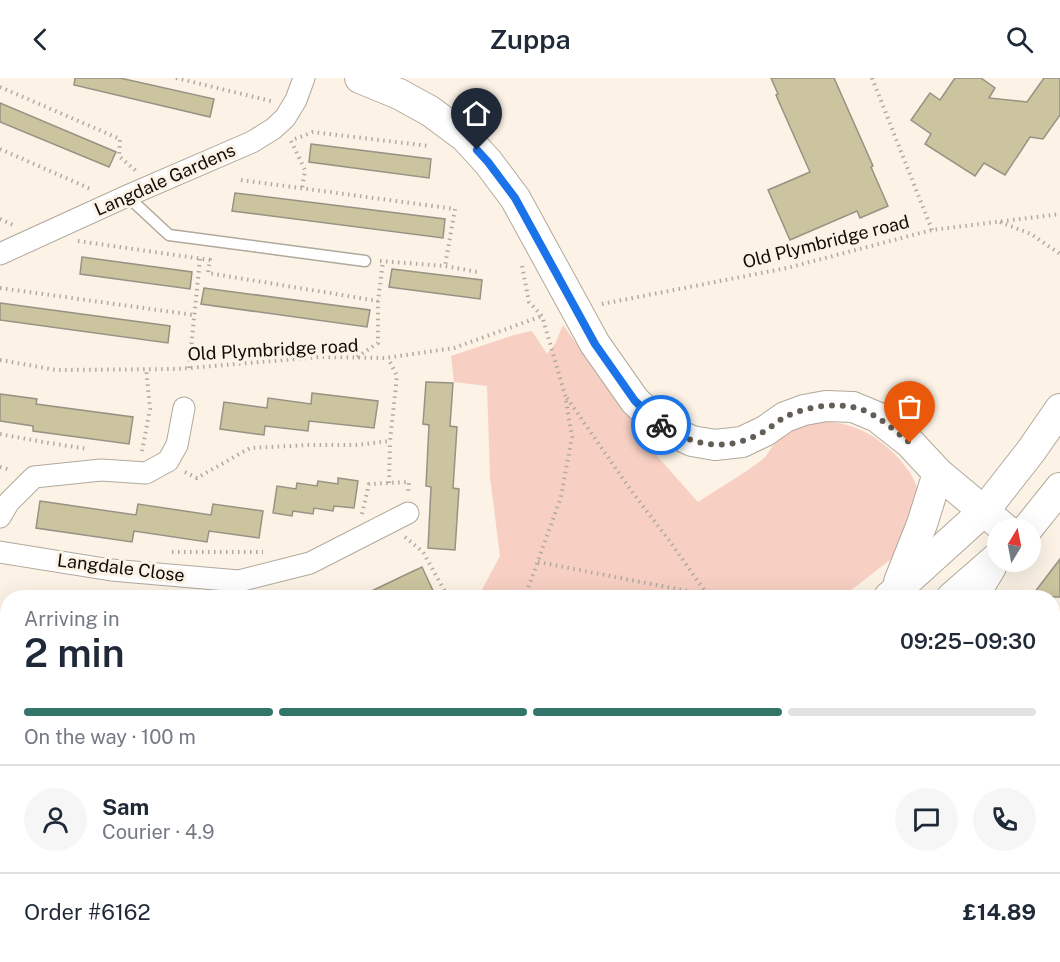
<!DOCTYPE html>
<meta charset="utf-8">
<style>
:root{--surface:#fff;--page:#f6f6f7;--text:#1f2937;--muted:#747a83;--line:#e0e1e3;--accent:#337669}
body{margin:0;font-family:"Public Sans",sans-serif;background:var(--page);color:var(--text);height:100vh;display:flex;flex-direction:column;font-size:22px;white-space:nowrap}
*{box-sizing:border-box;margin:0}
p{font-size:20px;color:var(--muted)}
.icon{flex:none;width:33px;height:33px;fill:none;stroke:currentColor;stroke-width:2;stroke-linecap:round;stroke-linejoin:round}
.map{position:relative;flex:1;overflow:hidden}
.side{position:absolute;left:0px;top:512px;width:1060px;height:374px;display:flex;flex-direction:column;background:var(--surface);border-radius:24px 24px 0 0;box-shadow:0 6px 24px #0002}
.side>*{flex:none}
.needle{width:39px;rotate:10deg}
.fabs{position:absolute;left:987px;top:440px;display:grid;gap:12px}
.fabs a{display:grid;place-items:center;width:54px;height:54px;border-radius:50%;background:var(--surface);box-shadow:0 6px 24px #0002;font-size:30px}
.pin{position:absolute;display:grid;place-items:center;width:51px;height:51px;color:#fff;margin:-62px -26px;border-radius:50% 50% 50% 0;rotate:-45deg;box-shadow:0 0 6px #0007}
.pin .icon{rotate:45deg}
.courier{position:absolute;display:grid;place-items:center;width:60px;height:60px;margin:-30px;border:4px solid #1a73e8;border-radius:50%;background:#fff;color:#222;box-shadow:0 2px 8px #0007}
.headline em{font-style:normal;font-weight:600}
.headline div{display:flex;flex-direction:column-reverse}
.headline{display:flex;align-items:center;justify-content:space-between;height:102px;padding:0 24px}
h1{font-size:39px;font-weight:600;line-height:45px}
.bar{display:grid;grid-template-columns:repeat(4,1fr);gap:9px 6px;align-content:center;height:72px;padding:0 24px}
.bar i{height:8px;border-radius:4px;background:var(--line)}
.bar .on{background:var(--accent)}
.bar p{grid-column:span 4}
.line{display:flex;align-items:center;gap:15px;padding:0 24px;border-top:2px solid var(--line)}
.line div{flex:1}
.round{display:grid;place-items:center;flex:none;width:63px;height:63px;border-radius:32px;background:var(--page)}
header{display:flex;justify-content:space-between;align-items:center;height:78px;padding:0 24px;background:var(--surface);font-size:27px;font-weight:600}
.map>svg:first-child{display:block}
</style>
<header><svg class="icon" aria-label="back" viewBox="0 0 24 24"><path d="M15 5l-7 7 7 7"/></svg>Zuppa<svg class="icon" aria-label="search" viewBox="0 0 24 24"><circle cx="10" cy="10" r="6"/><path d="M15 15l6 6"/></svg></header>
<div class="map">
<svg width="1060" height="884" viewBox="0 0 1060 884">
<rect width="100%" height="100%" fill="#fcf3e6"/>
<g fill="#f8d0c3">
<path d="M563,247L658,379L698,424C719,410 744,396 763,381C772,373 775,359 786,352C796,345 809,345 821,344C858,342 893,367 912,398C917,407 919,418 923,428L903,472L850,513L844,519H478L500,478L490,399L487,308L454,304L451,278L514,257L532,253L547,276L555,266Z"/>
<polygon points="0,576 7,578 7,620 0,618"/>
</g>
<g fill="#d1a99c">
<polygon points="0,714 8,715 7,862 0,866"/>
<polygon points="111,878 616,878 605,884 99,884"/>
</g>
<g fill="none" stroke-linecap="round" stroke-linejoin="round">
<polyline stroke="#d5deb9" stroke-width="7" points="0,733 8,733"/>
</g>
<g fill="#cbc49e" stroke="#969385" stroke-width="1.5">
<polygon points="75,0 120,0 214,21 210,39 74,7"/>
<polygon points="771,0 834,0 873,88 871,89 888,128 860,140 857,133 790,162 768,112 810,94 776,17 778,16"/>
<polygon points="955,0 981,0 995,10 989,20 1027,24 1044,0 1060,0 1060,37 1043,61 1030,59 1005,97 984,85 975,98 925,66 931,56 911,42 930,15 940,22"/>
<polygon points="0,25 116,74 109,89 0,44"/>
<polygon points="311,66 431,81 429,100 309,84"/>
<polygon points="235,115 445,141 443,160 232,133"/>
<polygon points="82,179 192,194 190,211 80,196"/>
<polygon points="392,191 482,202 480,221 389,209"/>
<polygon points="204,210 370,232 367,249 201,226"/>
<polygon points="0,225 170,248 168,265 0,242"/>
<polygon points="426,304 453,305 450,348 457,349 453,410 459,411 455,472 428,470 431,409 426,408 429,347 423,346"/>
<polygon points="312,315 378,323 374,350 309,343 308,353 265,348 264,357 220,351 224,324 267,330 268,320 311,326"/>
<polygon points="0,316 37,321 36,326 133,339 129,366 33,353 33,348 0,343"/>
<polygon points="338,400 358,403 354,430 334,428 333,433 314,430 313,436 293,433 292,438 273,435 277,408 296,411 297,405 317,408 318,403 338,406"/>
<polygon points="40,423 136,437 138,426 211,437 213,426 263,433 259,460 209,453 207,464 134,453 132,464 36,450"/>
<polygon points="1060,481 1060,519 1031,519"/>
<polygon points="422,489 436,519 359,519 405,497"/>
</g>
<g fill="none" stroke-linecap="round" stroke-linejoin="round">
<g stroke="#b1a99c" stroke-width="13">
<polyline id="lane" points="127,118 169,157 365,183"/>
</g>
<g stroke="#b1a99c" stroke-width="23">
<g id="street">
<polyline points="0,176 127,118 252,64 273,51 285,40 296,22 304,0"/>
<polyline points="0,439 9,424 34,399 101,392 146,395 168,383 177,367 184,330"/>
<polyline points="0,474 111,492 239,503 310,485 408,435"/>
<polyline points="978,519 995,491"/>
<polyline points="1053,567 1060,572"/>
<polyline points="1053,776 1060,786"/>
<polyline points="36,884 47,878"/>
<polyline points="847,884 854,878"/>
</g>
</g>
<g stroke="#b1a99c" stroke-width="32">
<g id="secondary">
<polyline points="360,0 399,16 430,33 465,59 488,84 515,120 595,266 635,323 664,350 692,363 715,367 742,364 765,353 785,339 804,332 826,328 853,329 877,339 910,365 938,395 1004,450"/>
<polyline points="1028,450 1060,410"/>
<polyline points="899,504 922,446 938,395"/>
<polyline points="889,519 984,433 1031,373 1060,331"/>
<polyline points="952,519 998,479"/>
<polyline points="0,671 8,672"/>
</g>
</g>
<g stroke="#b1aa9f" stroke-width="4" stroke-dasharray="1.5 4.5" stroke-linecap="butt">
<polyline points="176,0 271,23"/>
<polyline points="872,0 932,152"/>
<polyline points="0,9 120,61 119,78 136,93"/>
<polyline points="295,61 313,54 429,68"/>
<polyline points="291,63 305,92 302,111"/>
<polyline points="0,71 93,112"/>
<polyline points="241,102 455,131 445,188"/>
<polyline points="0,141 13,147"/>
<polyline points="1000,144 1031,156 1060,176"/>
<polyline points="78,163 210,182 208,195 378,223"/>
<polyline points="380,183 445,188 478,194"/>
<polyline points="522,188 529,224 542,238 565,317 572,359 561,419 525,519"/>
<polyline points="0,210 194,237"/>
<polyline points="602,226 787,190 932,152 1060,136"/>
<polyline points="357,279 378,265 378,223 383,183"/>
<polyline points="0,282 56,292 177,291 320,279 385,280 454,270 542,238"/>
<polyline points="189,290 200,181"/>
<polyline points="567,320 630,411 671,465 709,519"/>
<polyline points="0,356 43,364 88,371"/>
<polyline points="142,373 150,331 146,290"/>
<polyline points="0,389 11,392"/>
<polyline points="185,394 197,400 250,370 309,367 357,367 390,363 397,298 388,280"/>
<polyline points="389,405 390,363"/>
<polyline points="362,436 369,406 409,404 408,416"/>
<polyline points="405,459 423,474 448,519"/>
<polyline points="172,474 263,474"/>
<polyline points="538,484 708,517"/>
<path d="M471,519C484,510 496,516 510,519"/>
<polyline points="0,566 8,568"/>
<polyline points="0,625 8,626"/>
<polyline points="0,703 8,704"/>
<polyline points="0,799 8,798"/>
<polyline points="1053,862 1060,869"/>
<polyline points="714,878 718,884"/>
<polyline points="950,878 956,884"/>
<polyline points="626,884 637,878"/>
<polyline points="773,884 782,878"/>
</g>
<use href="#lane" stroke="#fff" stroke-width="10"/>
<use href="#street" stroke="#fff" stroke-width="21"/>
<use href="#secondary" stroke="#fff" stroke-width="30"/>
</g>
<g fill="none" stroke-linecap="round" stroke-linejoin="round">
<path stroke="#635e56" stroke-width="6" stroke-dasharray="0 10.8" d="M661,347C666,351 672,353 677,356C708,371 736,370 765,353C773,348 780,341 789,337C808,329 831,325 852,329C873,332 894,352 910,365"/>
<polyline stroke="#1a73e8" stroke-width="8" points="477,72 488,84 515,120 595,266 635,323 661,347"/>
</g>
<g text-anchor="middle" stroke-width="6" stroke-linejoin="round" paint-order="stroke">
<g font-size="18" fill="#110e09" stroke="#fcf3e6">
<text transform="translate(165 102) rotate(-24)" y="6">Langdale Gardens</text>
<text transform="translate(826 164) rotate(-14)" y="6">Old Plymbridge road</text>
<text transform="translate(273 272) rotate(-3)" y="6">Old Plymbridge road</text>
<text transform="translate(121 490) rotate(7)" y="6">Langdale Close</text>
</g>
</g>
</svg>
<div class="fabs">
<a><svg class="needle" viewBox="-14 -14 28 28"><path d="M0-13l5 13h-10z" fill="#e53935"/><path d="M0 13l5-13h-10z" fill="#747a83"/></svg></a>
</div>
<div class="pin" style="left:910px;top:365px;background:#ea580c"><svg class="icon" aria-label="bag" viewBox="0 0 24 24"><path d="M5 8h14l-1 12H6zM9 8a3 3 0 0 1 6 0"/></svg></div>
<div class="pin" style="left:477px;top:72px;background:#1f2937"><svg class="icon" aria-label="home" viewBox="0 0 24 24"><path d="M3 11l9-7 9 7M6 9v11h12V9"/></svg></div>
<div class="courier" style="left:661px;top:347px"><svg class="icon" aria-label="bike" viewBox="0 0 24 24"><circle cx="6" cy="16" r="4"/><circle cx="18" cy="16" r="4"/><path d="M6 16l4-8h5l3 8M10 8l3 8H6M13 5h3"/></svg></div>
<section class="side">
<div class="headline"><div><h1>2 min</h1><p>Arriving in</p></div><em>09:25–09:30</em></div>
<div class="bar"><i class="on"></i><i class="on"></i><i class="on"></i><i></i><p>On the way · 100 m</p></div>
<div class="line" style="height:108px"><a class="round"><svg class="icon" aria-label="person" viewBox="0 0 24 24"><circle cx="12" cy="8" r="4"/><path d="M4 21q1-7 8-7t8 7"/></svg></a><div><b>Sam</b><p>Courier · 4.9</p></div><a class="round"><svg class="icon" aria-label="chat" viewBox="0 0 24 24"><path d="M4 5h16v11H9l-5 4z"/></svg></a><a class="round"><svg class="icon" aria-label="phone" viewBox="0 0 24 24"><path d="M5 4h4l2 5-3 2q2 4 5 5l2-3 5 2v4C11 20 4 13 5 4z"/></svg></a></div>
<div class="line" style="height:78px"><div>Order #6162</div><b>£14.89</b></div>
</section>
</div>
